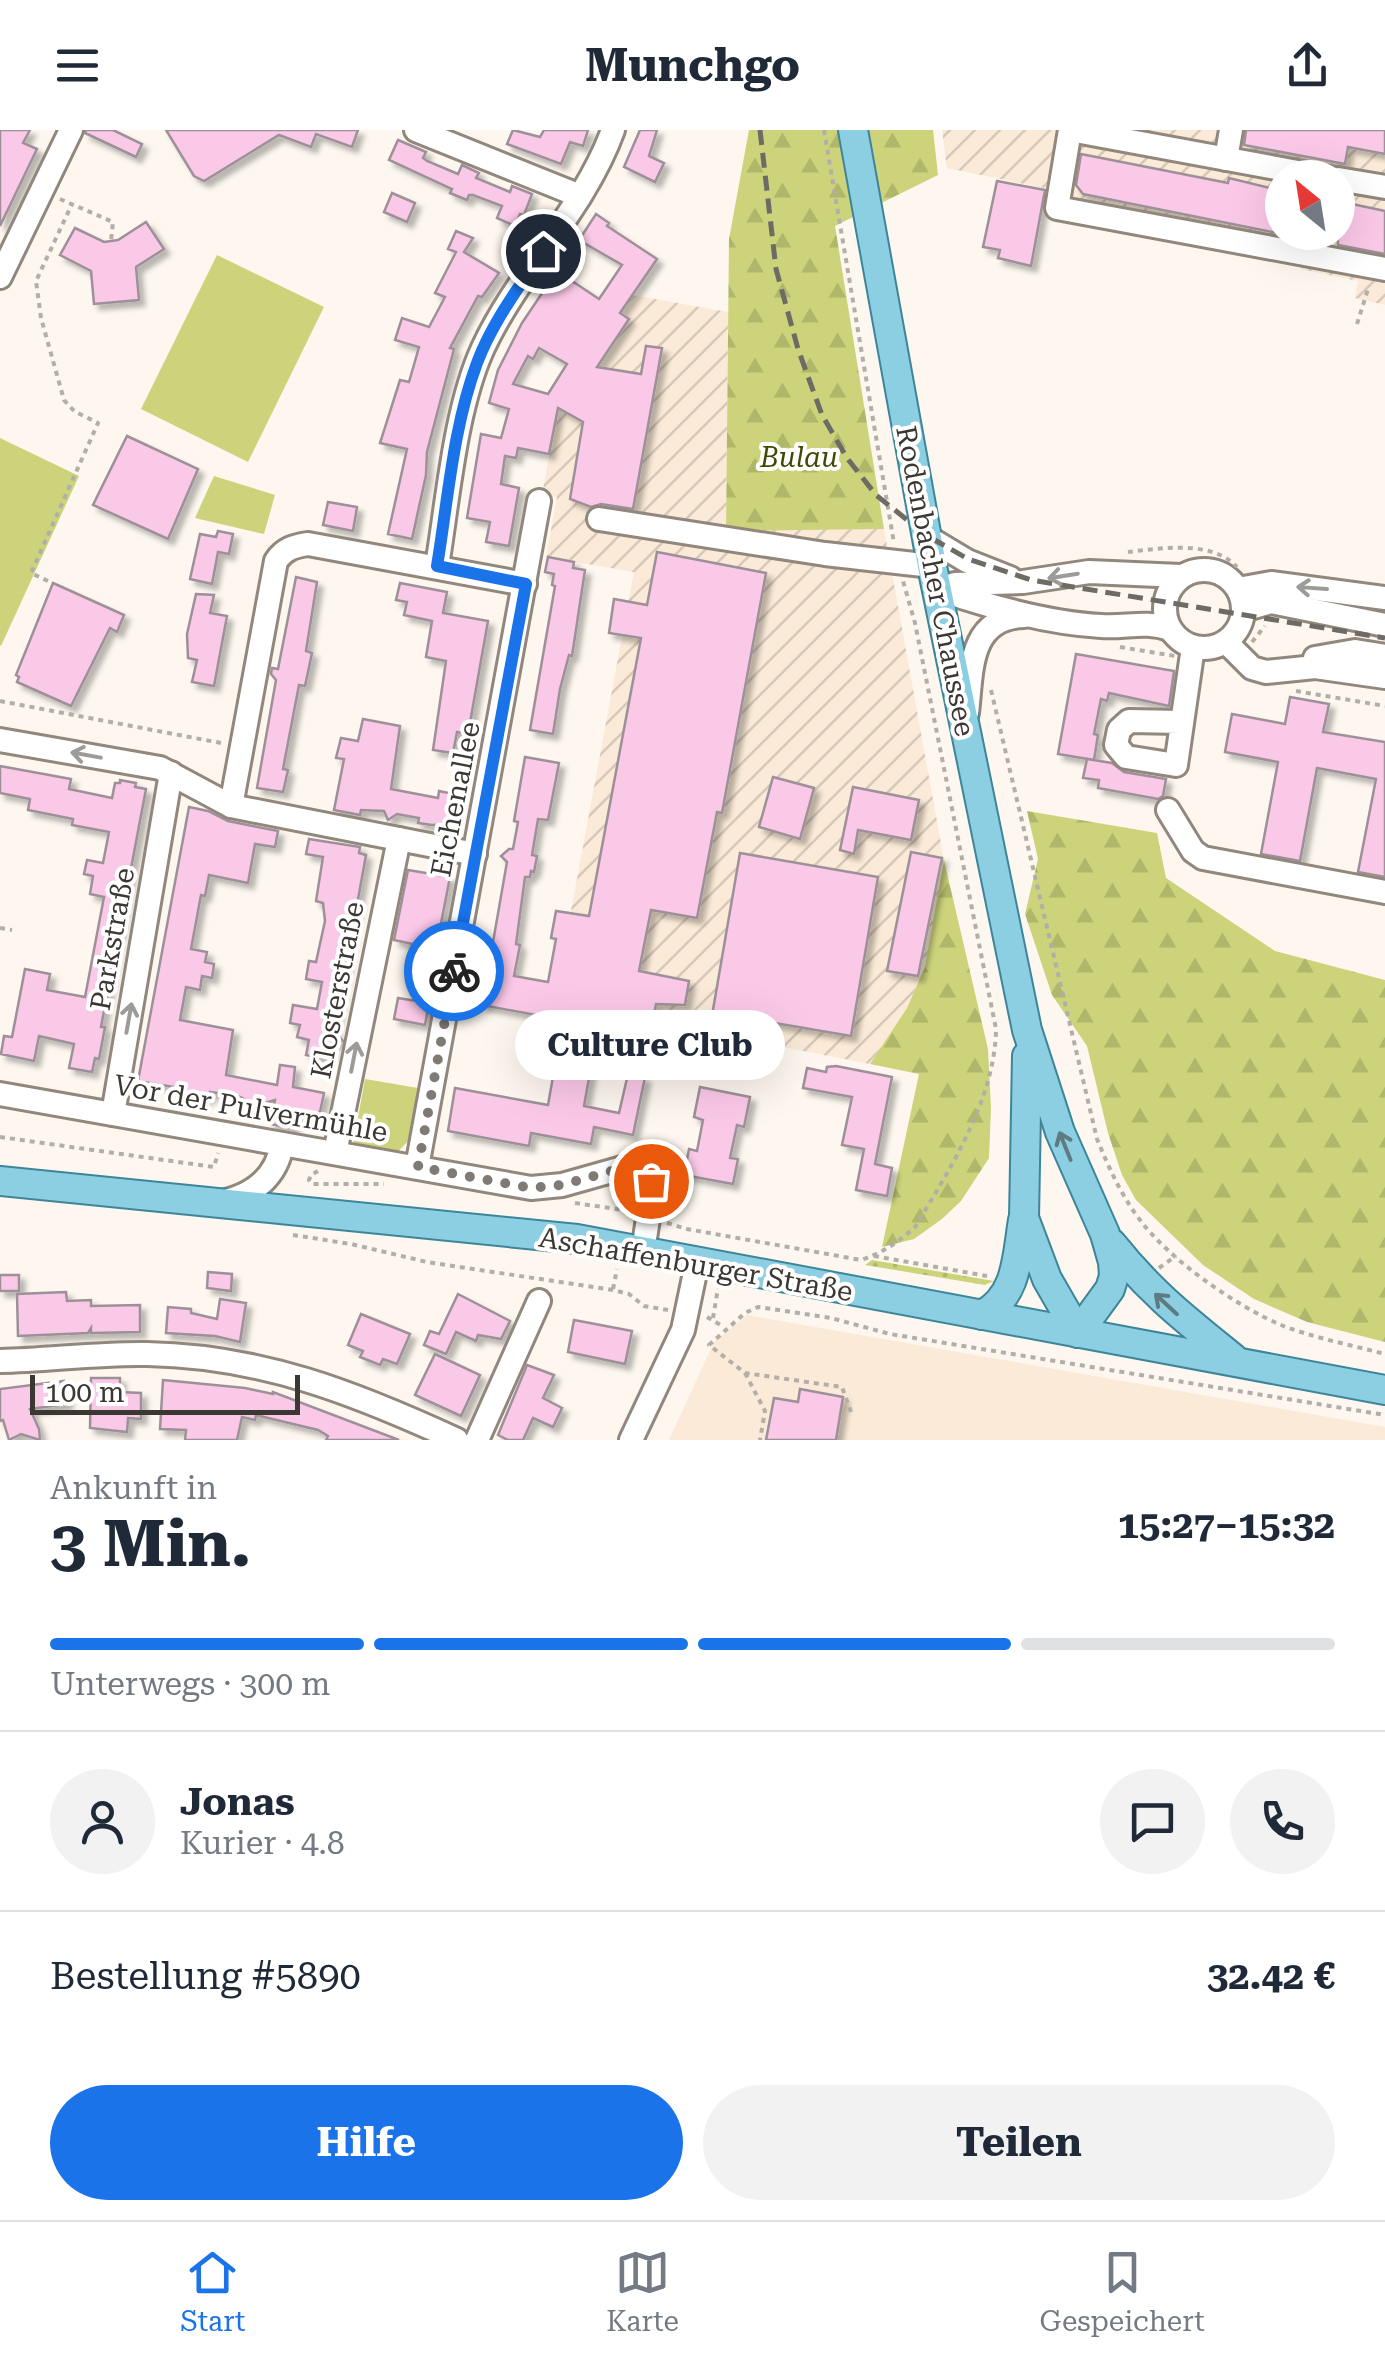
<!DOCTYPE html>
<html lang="de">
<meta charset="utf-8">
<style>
:root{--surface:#fff;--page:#f2f2f3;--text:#1f2937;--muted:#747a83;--line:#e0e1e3;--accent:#1a73e8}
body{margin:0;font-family:"Roboto Serif",serif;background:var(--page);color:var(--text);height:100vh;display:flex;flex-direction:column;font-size:38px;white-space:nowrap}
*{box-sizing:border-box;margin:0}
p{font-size:32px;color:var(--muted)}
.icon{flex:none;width:55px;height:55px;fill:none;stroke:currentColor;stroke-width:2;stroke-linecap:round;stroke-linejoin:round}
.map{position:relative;height:1310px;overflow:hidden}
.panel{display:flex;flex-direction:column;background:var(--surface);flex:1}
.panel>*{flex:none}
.needle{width:65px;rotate:330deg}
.buttons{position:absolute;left:1265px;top:30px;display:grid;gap:20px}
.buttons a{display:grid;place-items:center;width:90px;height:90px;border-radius:50%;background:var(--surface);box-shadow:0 10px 40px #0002;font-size:50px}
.scale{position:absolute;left:30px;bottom:25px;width:270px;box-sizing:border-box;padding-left:10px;border:5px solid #3b3732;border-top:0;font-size:28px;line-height:35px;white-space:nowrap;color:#3b3732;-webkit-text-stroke:8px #fff;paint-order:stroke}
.pin{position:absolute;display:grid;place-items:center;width:85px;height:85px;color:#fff;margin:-42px;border:5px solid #fff;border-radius:50%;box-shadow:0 2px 10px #0007}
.courier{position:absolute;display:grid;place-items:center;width:100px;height:100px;margin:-50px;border:8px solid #1a73e8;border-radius:50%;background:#fff;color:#222;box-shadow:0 2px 12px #0007}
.bubble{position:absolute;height:70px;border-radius:35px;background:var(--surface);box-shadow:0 10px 40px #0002;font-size:32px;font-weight:700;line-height:70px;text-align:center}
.headline em{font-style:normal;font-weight:700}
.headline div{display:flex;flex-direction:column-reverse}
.headline{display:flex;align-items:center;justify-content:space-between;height:170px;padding:0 50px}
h1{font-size:65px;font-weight:700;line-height:75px}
.bar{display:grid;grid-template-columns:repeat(4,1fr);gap:15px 10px;align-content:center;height:120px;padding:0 50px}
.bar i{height:12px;border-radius:8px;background:var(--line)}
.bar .on{background:var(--accent)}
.bar p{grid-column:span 4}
.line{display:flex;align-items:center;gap:25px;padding:0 50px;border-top:2px solid var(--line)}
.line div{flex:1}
.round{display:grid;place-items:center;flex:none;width:105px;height:105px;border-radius:52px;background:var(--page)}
.action{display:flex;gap:20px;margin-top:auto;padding:20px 50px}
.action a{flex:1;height:115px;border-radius:60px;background:var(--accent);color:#fff;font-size:40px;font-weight:700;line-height:115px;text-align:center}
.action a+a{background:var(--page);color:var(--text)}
header{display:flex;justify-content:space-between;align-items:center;height:130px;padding:0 50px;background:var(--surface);font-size:45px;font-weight:700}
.dock{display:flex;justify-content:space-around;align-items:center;height:140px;border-top:2px solid var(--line);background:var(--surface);font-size:28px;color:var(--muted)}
.dock a{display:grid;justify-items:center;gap:5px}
.dock .on{color:var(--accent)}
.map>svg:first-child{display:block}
</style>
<header><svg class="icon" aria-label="menu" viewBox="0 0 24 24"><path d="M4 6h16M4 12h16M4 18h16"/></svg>Munchgo<svg class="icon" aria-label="share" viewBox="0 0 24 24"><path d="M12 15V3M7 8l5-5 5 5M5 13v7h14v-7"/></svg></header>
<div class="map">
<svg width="1385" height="1310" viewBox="0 0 1385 1310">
<defs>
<pattern id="industrial-furrows" width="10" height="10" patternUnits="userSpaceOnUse" patternTransform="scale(2.5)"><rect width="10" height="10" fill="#faead7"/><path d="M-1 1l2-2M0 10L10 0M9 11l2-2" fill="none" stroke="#d7c9b9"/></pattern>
<pattern id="grass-dots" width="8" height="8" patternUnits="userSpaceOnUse" patternTransform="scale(2.5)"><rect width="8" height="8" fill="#ccd37a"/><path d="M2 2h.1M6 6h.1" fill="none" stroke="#b0b66a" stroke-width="1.8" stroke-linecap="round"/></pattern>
<pattern id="forest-firs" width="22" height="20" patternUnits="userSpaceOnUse" patternTransform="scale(2.5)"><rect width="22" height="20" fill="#ccd37a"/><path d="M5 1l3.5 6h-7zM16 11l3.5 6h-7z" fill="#b0b66a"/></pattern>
<filter id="shadow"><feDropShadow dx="5.5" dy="5.5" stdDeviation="2.5" flood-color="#0004"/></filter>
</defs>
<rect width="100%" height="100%" fill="#fdf7ef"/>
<polygon fill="#faead7" points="747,1185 1385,1297 1385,1310 669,1310 714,1212"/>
<g fill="url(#industrial-furrows)" fill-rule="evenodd">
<path d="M942,0H1385V175L1355,168L1358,151L1300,139L1302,131L1051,85L1054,60L947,38ZM1282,48H1338V102H1282Z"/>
<polygon points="632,165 728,182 726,400 884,399 944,730 925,837 907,878 870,934 705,902 701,917 672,912 673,900 553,878 634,442 546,427 557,367 542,365 559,274"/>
</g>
<polygon fill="url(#grass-dots)" points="872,1130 994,1151 985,1155 865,1135"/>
<g fill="url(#forest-firs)">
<polygon points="749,0 933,0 938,45 835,96 884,399 726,401 729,109"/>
<polygon points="1027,681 1157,703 1166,748 1275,821 1385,850 1385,1212 1307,1192 1254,1169 1203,1135 1136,1070 1122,1045 1108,1003 1087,916 1052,865 1025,784 1038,729"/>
<polygon points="944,730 988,919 991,978 989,1028 961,1071 942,1089 914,1109 882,1117 919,944 870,934 907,878 925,837"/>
</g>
<g fill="#ccd37a">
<polygon points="217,125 324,177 248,332 141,279"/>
<polygon points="0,308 79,346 1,516 0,515"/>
<polygon points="214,346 275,365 264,404 195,388"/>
<polygon points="365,949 418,958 408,1011 397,1023 353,1015"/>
</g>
<g fill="#fbc9e8" stroke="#9e9098" stroke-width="2.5" fill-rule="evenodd" filter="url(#shadow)">
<polygon points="0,0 30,0 23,13 37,19 0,96"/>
<polygon points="86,0 113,0 142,14 136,27 85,3"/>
<polygon points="166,0 358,0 352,17 316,4 311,17 279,5 204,51 194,46"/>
<polygon points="513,0 540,7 544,0 588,0 583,16 570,12 561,34 507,14"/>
<polygon points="640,0 657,0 649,26 664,33 655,52 624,37"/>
<polygon points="1246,0 1385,0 1385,24 1348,17 1345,34 1244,15"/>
<polygon points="398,10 426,22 423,28 427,31 458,44 462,35 479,43 476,48 510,62 512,56 532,64 524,85 520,84 515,96 497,88 502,76 473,65 469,65 467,70 450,63 452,59 389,30"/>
<polygon points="1081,24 1228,53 1229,48 1282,61 1282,104 1083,64 1076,55"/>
<polygon points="997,51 1045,60 1031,136 998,128 1000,120 983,117"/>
<polygon points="392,63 415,73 407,92 384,82"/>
<polygon points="1338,71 1385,81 1385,124 1338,115"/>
<path d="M596,84L609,93L607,96L657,129L620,183L629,189L597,237L641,244L646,216L662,218L633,379L601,374L591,377L570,369L583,292L558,278L549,324L518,318L516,328L505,326L501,354L519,358L509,416L486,412L490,392L467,388L481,304L501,308L509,279L489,273L498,240L522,193L557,141L599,169L622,135L579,110ZM539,218L567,234L548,264L513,254L528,226L533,229Z"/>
<polygon points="146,92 164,119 136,137 139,170 94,174 91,141 60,125 75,98 104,112 118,110"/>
<polygon points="456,101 473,108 464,122 499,143 482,167 478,166 450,218 454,219 427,322 426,345 412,409 388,404 407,319 380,313 400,250 409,252 419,217 395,210 402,188 429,197 445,167 435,163 456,122 448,119"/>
<polygon points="127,306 198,339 168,409 93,375"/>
<polygon points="328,372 357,377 353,401 323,395"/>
<polygon points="218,401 233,404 229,424 218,422 212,454 190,449 200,404 216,407"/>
<polygon points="657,422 766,443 722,683 717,682 697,788 651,780 639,841 689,851 685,875 656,874 652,895 600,886 584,976 619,983 628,944 645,947 633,1005 594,997 591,1014 531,1003 529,1016 448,1001 455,958 548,975 563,890 482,875 507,732 501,726 509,719 513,719 518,692 514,691 525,627 559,633 548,690 538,689 532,725 537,726 534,742 531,741 530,747 525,747 516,814 520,815 514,846 548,852 556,809 551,808 556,781 589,786 641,508 609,503 614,469 647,475"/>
<polygon points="548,427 574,432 573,438 585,440 572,526 569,525 560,559 553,604 530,600 555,456 552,455 554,444 545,442"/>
<polygon points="296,447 317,452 306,521 312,523 305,556 299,555 283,639 288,640 283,662 257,658 276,550 271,544 272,538 278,539"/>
<polygon points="53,453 124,485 117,502 110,498 71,576 17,552 19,547 16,545"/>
<polygon points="400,453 447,462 443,483 488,491 468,604 457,602 453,623 433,620 446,531 426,527 432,491 404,485 407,472 396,470"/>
<polygon points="196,464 214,465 210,483 227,486 214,556 192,552 197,530 188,528 187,504"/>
<polygon points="1076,524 1174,541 1169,576 1109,563 1107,571 1101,569 1094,604 1098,605 1094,630 1058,624"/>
<polygon points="1290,567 1329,574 1323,602 1385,612 1385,747 1358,742 1376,649 1317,638 1300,731 1261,724 1278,632 1225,622 1232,584 1285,594"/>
<polygon points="363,589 400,596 391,659 438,668 439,661 458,665 452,694 432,695 418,693 419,688 397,684 388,690 384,681 361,680 360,685 334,680 344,629 336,628 341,608 358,611"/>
<polygon points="1087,629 1112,633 1124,642 1166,649 1163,666 1158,669 1098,658 1099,650 1083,648"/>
<polygon points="0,636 71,649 69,659 112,668 115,653 120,653 120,650 136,653 135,657 146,659 101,897 105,897 99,929 95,928 92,942 69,938 74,914 39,906 34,931 1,924 4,906 12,907 25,839 50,844 47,860 85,867 104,767 90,764 93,746 84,744 87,730 103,733 109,702 72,695 73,689 28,680 30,669 0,663"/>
<polygon points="773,647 814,658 800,709 759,697"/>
<polygon points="853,657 919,670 911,710 858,700 854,724 840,720"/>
<polygon points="189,677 208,681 228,691 278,701 275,717 255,714 248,753 209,745 205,766 201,765 191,819 207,822 205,832 214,834 212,848 202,846 200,860 186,857 180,890 233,900 226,945 277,955 280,935 295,937 293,957 324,963 320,982 294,986 293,998 270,994 275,970 251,977 246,970 238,966 210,962 209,968 173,963 174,957 138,951"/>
<polygon points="309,709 360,717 359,723 366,725 334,902 343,911 332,913 330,925 323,924 322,928 306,925 309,910 297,907 300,895 290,893 293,875 317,879 322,852 306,849 309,831 316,832 325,791 323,773 316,771 323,727 306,724"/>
<polygon points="911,722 942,728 918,846 887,841"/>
<polygon points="740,723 878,747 851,906 734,886 727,923 701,919 705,902 709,903"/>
<polygon points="408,740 450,747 436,819 394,810"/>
<polygon points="398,868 429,873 425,895 394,889"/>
<polygon points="836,936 892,947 875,1034 892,1038 887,1066 856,1060 864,1019 842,1015 852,967 803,958 807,938 826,942 827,937"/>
<polygon points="700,957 750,967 744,997 737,995 730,1028 738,1029 733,1054 684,1045 689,1019 697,1021 703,990 694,987"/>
<polygon points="208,1142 232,1144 231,1161 207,1158"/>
<rect x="0" y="1145" width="19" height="16"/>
<polygon points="66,1162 67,1171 91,1170 91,1176 140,1175 140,1202 91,1203 91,1198 88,1203 18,1206 17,1164"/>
<polygon points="458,1164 510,1191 501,1209 478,1205 476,1211 456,1202 446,1224 424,1215 430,1201 439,1204"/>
<polygon points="220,1169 246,1173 240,1212 215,1206 166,1203 168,1177 191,1179 191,1183 217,1189"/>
<polygon points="361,1184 410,1204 397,1234 383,1229 380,1235 360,1227 363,1221 348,1215"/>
<polygon points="574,1190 632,1201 625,1234 568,1222"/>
<polygon points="435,1224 480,1245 461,1286 415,1265"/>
<polygon points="527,1235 554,1245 543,1268 562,1278 553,1297 533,1288 523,1310 508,1310 498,1305"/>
<polygon points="91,1248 120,1248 120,1262 141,1263 141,1289 128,1288 127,1302 90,1298"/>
<polygon points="163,1250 245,1258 273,1264 273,1262 399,1310 326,1310 328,1306 318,1300 256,1285 255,1290 242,1287 237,1310 185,1310 186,1300 160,1299"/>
<polygon points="64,1251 67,1274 30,1279 39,1299 40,1310 21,1304 9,1310 3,1290 0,1291 0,1259"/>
<polygon points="800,1259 843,1267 836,1310 766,1310 774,1268 798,1272"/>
</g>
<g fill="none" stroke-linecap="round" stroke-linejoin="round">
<g stroke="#91877c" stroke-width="28">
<g id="minor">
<polyline points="416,0 580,66"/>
<polyline points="1070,0 1057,78 1385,139"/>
<polyline points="1070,0 1330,48"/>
<polyline points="1226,29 1231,0"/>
<polyline points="1338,49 1385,57"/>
<polyline points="0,147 71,0"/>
<polyline points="599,389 825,424 932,436"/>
<polyline points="927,407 967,431 1010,448"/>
<path d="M437,436C448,369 455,279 483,218C519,141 584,80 613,0"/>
<circle cx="1204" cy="479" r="39"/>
<polyline points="937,459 955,454 1023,452 1089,442 1181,446"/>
<polyline points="1238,459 1271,453 1385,468"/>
<path d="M940,460C991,477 1047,493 1101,496C1126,498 1145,490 1170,499"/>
<polyline points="1243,480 1271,472 1385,495"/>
<polyline points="1226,512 1252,538 1266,542 1315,537 1385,547"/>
<polyline points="1315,528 1355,521 1385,526"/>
<path d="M967,583C972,541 968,488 1024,486"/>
<polyline points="1181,592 1129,591 1119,600 1116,615 1126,627 1176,635 1193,517"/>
<polyline points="0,610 160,638 231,676 475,724"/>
<path d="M231,676L276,431C284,419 294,416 308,414L525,454"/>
<polyline points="1168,680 1193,721 1203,728 1385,762"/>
<polyline points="0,964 531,1058 562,1055 633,1035 645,1041 652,1063 643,1121"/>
<polyline points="113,984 171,643"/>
<polyline points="335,1023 399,709"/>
<polyline points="417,1037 539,371"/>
<path d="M222,1072C254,1065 277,1046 282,1014"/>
<path d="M0,1231C49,1230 98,1223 147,1224C261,1226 355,1263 457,1310"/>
<polyline points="477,1310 539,1171"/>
<polyline points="631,1310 683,1200 697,1133"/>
</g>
</g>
<g stroke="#3e8599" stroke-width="32">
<g id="major">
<polyline points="853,0 932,436 1027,900 1060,1002 1105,1104 1113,1132 1114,1146 1110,1159 1078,1203"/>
<polyline points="1027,926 1024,1088 1047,1149 1078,1203"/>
<polyline points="0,1051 577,1109 1385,1260"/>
<path d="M1112,1114C1151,1163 1185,1189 1233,1228"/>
<path d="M982,1185C1018,1166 1017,1126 1023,1090"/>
</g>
</g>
<g stroke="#b4aea8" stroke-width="4" stroke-dasharray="5 5" stroke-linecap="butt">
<polyline points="824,0 894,413"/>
<polyline points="60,69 113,92 111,111"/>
<polyline points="1357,194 1369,156"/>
<path d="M1128,422C1163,418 1212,410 1237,437"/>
<polyline points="48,451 31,443 98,293 74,281 64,270 41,188 36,151 72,74"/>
<polyline points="1252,512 1265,496"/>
<polyline points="1120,517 1175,526"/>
<path d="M991,560L1097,1009C1109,1038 1121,1065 1140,1090C1170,1130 1236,1176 1281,1195C1314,1208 1351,1215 1385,1224"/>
<polyline points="1296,561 1385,576"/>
<polyline points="0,571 221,613"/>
<polyline points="0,798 12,800"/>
<polyline points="0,1007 214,1037 218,1023"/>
<polyline points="318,1041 311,1045 309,1050 312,1054 384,1054"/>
<polyline points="575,1073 630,1081"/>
<path d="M667,1093L687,1099L861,1130C882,1123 899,1112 915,1097C950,1039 995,969 996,899L915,493L903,451"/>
<polyline points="293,1105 351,1114 427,1132 613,1160 629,1164 644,1176 668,1180"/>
<polyline points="874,1126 987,1146"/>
<polyline points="1159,1138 1176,1126"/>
<polyline points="613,1159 617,1139"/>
<polyline points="707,1187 724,1197"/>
<polyline points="713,1188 718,1158"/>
<polyline points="745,1243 765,1281 760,1310"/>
<polyline points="851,1282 842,1257 745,1243 709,1215 745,1183 758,1177 831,1188 890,1204 1385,1285"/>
</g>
<use href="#minor" stroke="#fff" stroke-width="22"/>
<use href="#major" stroke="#8ccfe3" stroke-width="28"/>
<polyline stroke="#6e6a64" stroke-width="5" stroke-dasharray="15 8" stroke-linecap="butt" points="760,0 776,139 798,219 822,285 847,328 876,365 926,405 968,429 1031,450 1385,508"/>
</g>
<defs><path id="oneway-shaft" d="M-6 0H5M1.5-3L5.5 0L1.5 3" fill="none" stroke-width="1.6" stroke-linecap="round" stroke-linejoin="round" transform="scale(2.5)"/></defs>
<g stroke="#9d9b98">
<use href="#oneway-shaft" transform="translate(1063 446) rotate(171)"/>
<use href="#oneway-shaft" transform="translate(1312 458) rotate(-176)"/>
<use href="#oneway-shaft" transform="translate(86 625) rotate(-170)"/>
<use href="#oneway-shaft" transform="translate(129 888) rotate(-80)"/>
<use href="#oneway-shaft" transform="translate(354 927) rotate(-79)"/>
</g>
<g stroke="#5f7b82">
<use href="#oneway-shaft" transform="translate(1065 1016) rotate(-112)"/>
<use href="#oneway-shaft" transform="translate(1166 1174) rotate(-137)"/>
</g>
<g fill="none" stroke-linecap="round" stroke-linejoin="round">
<polyline stroke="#7f7a74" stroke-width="10" stroke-dasharray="0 18" points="454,841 418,1037 531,1058 562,1055 633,1035 645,1041 651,1051"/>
<path stroke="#1a73e8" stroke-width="12" d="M454,841L526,454L437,436C448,370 453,297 477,233C492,193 519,157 543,121"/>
</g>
<g text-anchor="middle" stroke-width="8" stroke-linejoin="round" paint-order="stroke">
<g font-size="28" font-style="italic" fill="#444800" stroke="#fff">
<text x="799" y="337">Bulau</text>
</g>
<g font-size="28" fill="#3b3732" stroke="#fff">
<text transform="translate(936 451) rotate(79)" y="10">Rodenbacher Chaussee</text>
<text transform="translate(455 669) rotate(-79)" y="10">Eichenallee</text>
<text transform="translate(112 809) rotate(-80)" y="10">Parkstraße</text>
<text transform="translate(337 860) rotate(-79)" y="10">Klosterstraße</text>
<text transform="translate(251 978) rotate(10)" y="10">Vor der Pulvermühle</text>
<text transform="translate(696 1134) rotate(10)" y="10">Aschaffenburger Straße</text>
</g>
</g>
</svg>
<div class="buttons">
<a><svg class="needle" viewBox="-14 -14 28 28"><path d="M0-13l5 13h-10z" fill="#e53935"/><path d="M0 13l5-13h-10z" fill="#747a83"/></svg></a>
</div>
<div class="scale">100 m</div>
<div class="pin" style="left:651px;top:1051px;background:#ea580c"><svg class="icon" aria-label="bag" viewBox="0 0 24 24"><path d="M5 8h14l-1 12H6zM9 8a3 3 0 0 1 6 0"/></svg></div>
<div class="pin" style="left:543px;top:121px;background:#1f2937"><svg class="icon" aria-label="home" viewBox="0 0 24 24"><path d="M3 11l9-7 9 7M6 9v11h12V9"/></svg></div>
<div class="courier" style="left:454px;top:841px"><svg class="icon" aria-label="bike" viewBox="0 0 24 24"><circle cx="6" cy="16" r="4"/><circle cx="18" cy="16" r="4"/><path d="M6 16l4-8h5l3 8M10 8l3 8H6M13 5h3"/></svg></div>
<div class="bubble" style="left:515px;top:880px;width:270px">Culture Club</div>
</div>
<section class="panel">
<div class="headline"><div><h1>3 Min.</h1><p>Ankunft in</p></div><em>15:27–15:32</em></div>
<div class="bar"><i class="on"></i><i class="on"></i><i class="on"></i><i></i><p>Unterwegs · 300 m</p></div>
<div class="line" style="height:180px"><a class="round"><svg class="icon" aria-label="person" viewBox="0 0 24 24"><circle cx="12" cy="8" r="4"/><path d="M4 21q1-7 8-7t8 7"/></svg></a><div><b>Jonas</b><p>Kurier · 4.8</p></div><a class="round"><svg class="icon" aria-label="chat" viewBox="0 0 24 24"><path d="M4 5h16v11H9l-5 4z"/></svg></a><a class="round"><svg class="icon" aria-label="phone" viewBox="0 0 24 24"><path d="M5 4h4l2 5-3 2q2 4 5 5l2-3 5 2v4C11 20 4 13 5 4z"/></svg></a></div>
<div class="line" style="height:130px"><div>Bestellung #5890</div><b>32.42 €</b></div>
<div class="action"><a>Hilfe</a><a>Teilen</a></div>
</section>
<nav class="dock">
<a class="on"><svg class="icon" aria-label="home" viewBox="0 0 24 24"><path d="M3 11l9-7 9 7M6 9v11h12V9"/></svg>Start</a>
<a><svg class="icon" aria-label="map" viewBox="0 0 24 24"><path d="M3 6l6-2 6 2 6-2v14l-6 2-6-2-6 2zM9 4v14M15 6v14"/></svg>Karte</a>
<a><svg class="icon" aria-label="saved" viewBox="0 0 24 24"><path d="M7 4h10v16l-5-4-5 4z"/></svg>Gespeichert</a>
</nav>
